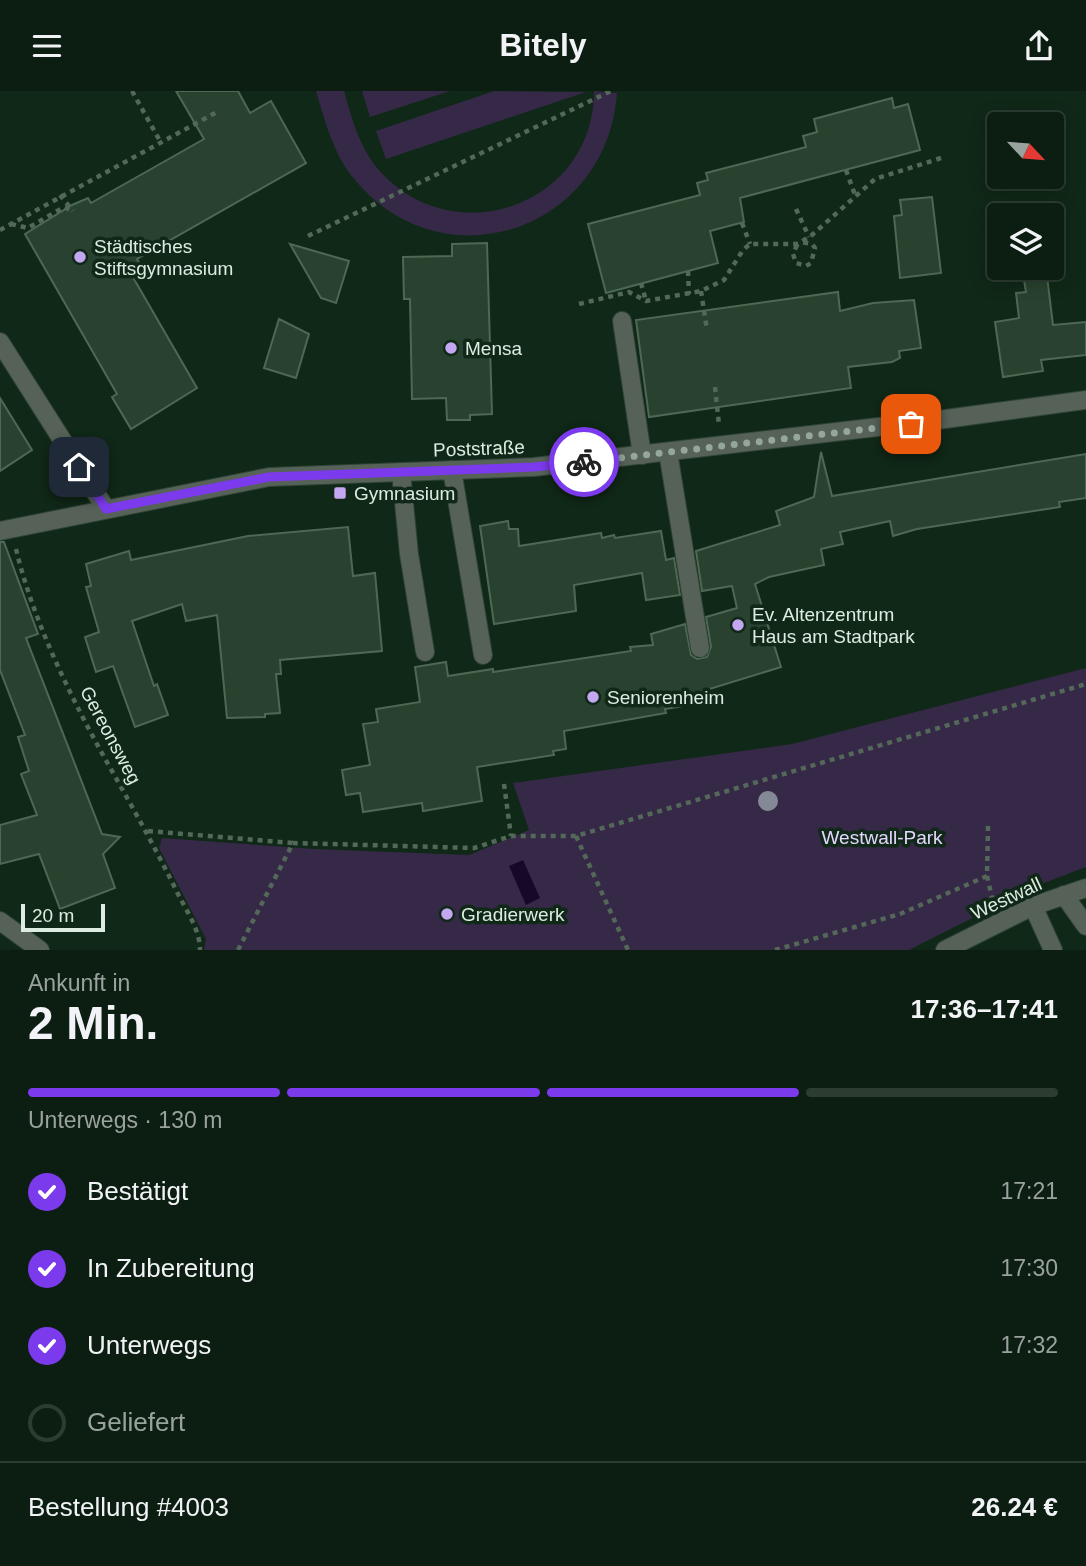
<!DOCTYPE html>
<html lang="de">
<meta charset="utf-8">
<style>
:root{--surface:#0c1e11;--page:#1a2b1f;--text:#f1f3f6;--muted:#9aa29f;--line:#2c3c31;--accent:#7c3aed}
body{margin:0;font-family:Arial,sans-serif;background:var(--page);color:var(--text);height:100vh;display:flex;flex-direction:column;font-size:26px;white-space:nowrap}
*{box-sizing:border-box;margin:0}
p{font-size:23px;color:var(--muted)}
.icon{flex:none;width:38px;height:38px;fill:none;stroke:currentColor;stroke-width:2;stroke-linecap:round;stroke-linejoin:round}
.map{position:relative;height:859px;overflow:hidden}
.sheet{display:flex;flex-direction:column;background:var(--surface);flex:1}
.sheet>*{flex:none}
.needle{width:46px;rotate:116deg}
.controls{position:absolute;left:987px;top:21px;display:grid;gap:14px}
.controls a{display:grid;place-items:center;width:77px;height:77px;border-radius:7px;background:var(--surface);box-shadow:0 4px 18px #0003,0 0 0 2px var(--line);font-size:35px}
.scale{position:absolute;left:21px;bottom:18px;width:84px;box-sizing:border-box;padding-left:7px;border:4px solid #ddece0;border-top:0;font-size:19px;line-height:24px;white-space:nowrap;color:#ddece0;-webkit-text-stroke:5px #102817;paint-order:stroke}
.pin{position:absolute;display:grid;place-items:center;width:60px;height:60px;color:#fff;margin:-30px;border-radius:14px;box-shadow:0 4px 10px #0006}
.courier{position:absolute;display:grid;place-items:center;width:70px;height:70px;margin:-35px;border:5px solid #7c3aed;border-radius:50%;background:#fff;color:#222;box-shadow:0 2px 9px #0007}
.summary em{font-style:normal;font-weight:800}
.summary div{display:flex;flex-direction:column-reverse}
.summary{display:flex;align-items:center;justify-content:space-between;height:119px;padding:0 28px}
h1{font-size:46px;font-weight:800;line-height:52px}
.bar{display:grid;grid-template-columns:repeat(4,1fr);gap:10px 7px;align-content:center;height:84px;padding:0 28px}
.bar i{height:9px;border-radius:5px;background:var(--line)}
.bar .current{background:var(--accent)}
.bar p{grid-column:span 4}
.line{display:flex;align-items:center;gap:18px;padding:0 28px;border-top:2px solid var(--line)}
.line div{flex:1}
ol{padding:0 28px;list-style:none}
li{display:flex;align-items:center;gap:21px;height:77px}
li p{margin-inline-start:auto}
li .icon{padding:7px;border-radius:50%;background:var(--accent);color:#fff;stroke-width:4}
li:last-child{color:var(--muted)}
li i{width:38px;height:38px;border:4px solid var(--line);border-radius:50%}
header{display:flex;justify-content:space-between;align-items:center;height:91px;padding:0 28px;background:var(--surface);font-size:32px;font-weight:800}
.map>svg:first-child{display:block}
</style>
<header><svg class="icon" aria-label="menu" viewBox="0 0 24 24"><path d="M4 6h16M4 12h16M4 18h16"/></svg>Bitely<svg class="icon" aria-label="share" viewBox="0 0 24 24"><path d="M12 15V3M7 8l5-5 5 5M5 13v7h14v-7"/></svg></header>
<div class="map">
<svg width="1086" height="859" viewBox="0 0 1086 859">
<rect width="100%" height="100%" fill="#102817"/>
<g fill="#352947">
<path d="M316,0H344C352,28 359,55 378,78C452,164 594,115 594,0L617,2C607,143 437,196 351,84C332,59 325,29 316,0Z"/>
<polygon points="362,0 450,0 370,26"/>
<polygon points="494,0 586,1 386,68 376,40"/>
<polygon points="1086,577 1086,776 1036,795 909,859 204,859 206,848 159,757 162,747 314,758 469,764 529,739 513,692 792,653"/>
</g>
<polygon fill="#170829" points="523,769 540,807 526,814 509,775"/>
<g fill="#29422f" stroke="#4d6854" stroke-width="2">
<polygon points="176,0 238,0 250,22 271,10 306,72 137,168 145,181 134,188 197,297 131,338 112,306 117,303 25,143 72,114 88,107 91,112 204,48"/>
<polygon points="892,7 894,17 908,13 920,59 740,107 744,131 710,140 718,172 606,202 588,133 700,104 697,92 708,89 706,82 806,56 803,45 817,41 814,28"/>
<polygon points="932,106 941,182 900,187 894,125 902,124 900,109"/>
<polygon points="487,152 492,323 470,324 470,329 447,329 446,307 412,308 410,208 404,208 403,166 452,165 452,153"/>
<polygon points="290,153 349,170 336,212 321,207"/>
<polygon points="1022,177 1046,177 1053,234 1086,231 1086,264 1041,269 1043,280 1003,286 995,231 1019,227 1016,202 1026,201"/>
<polygon points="838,201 840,220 873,212 914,209 921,257 899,260 900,267 892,271 848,276 851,297 649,326 636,229"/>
<polygon points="279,228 309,243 296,287 264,277"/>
<polygon points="0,307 32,359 0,380"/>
<polygon points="821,361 832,405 1086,363 1086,407 1059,411 1060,416 917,438 893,445 890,430 840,441 843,453 821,458 824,474 769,486 755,493 781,576 690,604 691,614 665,618 666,622 564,640 566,658 553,660 554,664 477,676 482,710 423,720 422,712 363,721 360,702 346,704 342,679 370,674 363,633 378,631 376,618 420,611 415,576 446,571 448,585 493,578 493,581 631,560 630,556 653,554 651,543 685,533 691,564 697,568 707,566 711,556 706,526 737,517 732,495 702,500 696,460 780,434 776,420 814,406"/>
<polygon points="508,430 509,438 518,438 519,455 601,442 602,447 614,444 615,447 661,440 666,469 674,467 680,504 646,509 642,482 574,494 576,520 494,533 480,435"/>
<polygon points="348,436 353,485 375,482 382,560 280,569 281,583 276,583 280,622 265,623 265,626 227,627 217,524 186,530 182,513 132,530 154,595 157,593 168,624 135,636 113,575 96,581 85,546 99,541 86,496 91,495 86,473 129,460 131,469 248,445"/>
<polygon points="0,451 4,451 38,543 26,547 102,743 120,746 103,763 115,797 60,818 39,763 0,773 0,734 37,724 21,683 29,680 18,646 25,644 0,579"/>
</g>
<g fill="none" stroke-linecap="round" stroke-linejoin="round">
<g stroke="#2d4333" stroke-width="20">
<g id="minor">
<polyline points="622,230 642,364"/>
<polyline points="0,251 106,418"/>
<polyline points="668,361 700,557"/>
<polyline points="452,379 483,564"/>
<polyline points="401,381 409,463 425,561"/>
<polyline points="0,440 269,386 534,376 938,329 1086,309"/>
<polyline points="1064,804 1086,835"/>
<polyline points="1033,815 1053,859"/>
<polyline points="0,830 40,859"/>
<polyline points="945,859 1033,815 1086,797"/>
</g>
</g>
<g stroke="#536858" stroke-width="4.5" stroke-dasharray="5 5" stroke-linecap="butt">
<polyline points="132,0 160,50"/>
<polyline points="846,79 855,104"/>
<polyline points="60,104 73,120"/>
<polyline points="796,118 809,146"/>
<polyline points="742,132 750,153"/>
<polyline points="11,133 28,137 64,116 73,120"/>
<polyline points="0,139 217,21"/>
<polyline points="308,145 611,0"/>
<polyline points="797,154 793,163 796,172 806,175 811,172 815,157 812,153 801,151"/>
<polyline points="688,180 689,203"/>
<polyline points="641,192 646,210"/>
<polyline points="701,200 707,239"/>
<polyline points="579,213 629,201 646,210 701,200 724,189 743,159 750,153 798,153 812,144 875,88 941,67"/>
<polyline points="715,296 719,334"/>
<path d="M16,458C33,530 72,609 108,673C133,717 157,760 179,805C188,822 200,840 200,859"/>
<polyline points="504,693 511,745"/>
<polyline points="988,735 987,785 993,811"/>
<polyline points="148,740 293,752"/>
<polyline points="576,745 628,859"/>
<polyline points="238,859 293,752 474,757 511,745 576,745 1086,593"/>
<polyline points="775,859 900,823 987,785"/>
</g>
<use href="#minor" stroke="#566158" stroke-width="18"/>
</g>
<circle fill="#858897" cx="768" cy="710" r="10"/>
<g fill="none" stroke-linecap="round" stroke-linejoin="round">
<polyline stroke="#95a79a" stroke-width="7" stroke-dasharray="0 12.6" points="584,371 911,333"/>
<polyline stroke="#7c3aed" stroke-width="9" points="79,376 106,418 269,386 534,376 584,371"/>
</g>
<g fill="#c4a7f1" stroke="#102817" stroke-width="2.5">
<circle cx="80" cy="166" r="7"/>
<circle cx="451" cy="257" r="7"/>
<rect x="333" y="395" width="14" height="14" rx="3.5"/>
<circle cx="738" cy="534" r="7"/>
<circle cx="593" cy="606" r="7"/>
<circle cx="447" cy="823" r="7"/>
</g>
<g text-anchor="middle" stroke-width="7" stroke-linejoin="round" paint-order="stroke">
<g font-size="19" fill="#ddece0" stroke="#102817" text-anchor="start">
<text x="94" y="162">Städtisches<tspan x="94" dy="22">Stiftsgymnasium</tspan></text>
<text x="465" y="264">Mensa</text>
<text x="354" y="409">Gymnasium</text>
<text x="752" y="530">Ev. Altenzentrum<tspan x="752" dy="22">Haus am Stadtpark</tspan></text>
<text x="607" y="613">Seniorenheim</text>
<text x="461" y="830">Gradierwerk</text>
</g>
<g font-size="19" fill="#ddece0" stroke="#102817">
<text transform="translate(479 357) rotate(-2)" y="7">Poststraße</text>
<text transform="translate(111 644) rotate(62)" y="7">Gereonsweg</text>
<text transform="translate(1006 807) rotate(-25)" y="7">Westwall</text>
</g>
<g font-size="19" fill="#e5d6ff" stroke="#102817">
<text x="882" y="753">Westwall-Park</text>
</g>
</g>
</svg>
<div class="controls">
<a><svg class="needle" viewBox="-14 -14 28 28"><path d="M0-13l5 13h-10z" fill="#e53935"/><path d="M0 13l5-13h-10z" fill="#9aa29f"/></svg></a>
<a><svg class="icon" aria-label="layers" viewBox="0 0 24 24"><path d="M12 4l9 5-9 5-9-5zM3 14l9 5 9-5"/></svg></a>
</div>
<div class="scale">20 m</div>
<div class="pin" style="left:911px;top:333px;background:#ea580c"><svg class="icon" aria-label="bag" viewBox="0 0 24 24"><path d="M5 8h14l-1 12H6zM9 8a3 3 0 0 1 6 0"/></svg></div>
<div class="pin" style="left:79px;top:376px;background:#1f2937"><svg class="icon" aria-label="home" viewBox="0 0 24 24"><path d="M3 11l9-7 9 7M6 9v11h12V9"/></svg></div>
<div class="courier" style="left:584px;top:371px"><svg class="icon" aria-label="bike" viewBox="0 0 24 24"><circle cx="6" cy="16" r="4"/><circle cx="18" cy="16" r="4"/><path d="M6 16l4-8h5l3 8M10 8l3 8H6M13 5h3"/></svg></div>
</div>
<section class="sheet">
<div class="summary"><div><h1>2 Min.</h1><p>Ankunft in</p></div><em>17:36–17:41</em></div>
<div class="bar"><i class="current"></i><i class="current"></i><i class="current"></i><i></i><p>Unterwegs · 130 m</p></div>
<ol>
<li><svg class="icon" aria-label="check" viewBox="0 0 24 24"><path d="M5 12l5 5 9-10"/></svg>Bestätigt<p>17:21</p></li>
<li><svg class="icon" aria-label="check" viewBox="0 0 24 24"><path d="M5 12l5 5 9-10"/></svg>In Zubereitung<p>17:30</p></li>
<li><svg class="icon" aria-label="check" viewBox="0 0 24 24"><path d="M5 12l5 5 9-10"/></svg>Unterwegs<p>17:32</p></li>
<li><i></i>Geliefert</li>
</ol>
<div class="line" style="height:91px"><div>Bestellung #4003</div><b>26.24 €</b></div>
</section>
